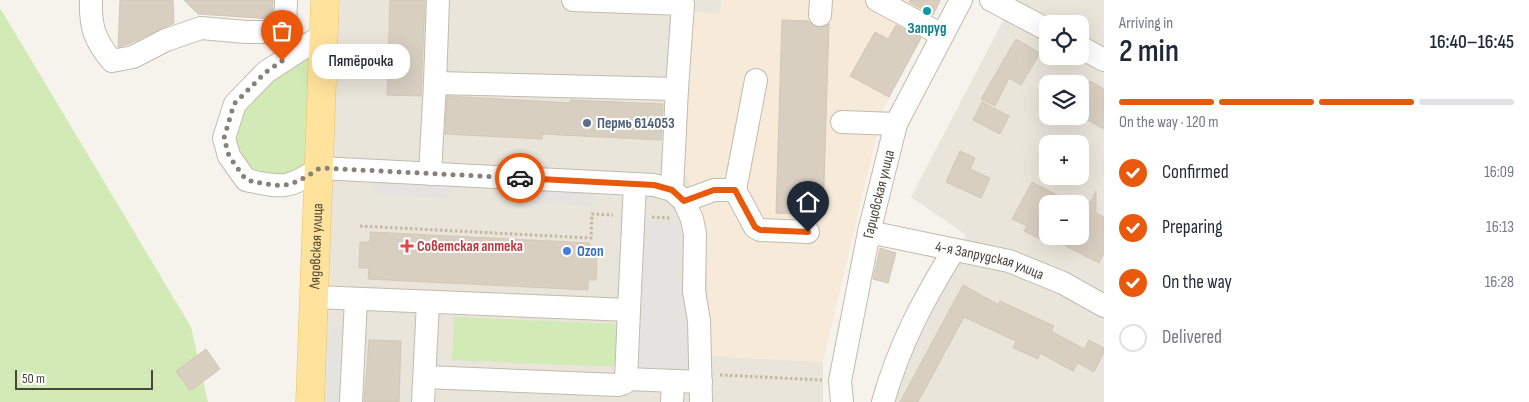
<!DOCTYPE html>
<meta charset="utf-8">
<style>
:root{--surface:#fff;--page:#f2f2f3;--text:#1f2937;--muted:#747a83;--line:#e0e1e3;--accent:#ea580c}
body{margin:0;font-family:"Sofia Sans Condensed",sans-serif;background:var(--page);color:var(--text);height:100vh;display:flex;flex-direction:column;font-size:19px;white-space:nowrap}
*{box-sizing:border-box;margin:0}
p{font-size:16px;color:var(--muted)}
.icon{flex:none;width:28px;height:28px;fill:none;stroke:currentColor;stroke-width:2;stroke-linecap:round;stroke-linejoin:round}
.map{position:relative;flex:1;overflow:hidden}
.sheet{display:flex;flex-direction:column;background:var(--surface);width:425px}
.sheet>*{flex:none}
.tools{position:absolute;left:1039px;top:15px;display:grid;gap:10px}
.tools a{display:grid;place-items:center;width:50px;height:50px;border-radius:10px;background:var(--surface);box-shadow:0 5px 20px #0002;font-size:25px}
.scale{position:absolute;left:15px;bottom:12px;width:138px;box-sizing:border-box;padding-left:5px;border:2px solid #4b4439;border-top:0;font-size:14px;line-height:18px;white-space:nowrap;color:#4b4439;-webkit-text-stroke:4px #fff;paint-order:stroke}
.pin{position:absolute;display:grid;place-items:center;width:42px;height:42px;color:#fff;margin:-51px -21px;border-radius:50% 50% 50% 0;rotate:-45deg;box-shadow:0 0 5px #0007}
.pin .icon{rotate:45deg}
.courier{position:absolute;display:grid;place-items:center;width:50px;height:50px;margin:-25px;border:4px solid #ea580c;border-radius:50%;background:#fff;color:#222;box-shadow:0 1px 6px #0007}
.bubble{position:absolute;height:35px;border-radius:15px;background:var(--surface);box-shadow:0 5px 20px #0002;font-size:16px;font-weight:600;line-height:35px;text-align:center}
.summary em{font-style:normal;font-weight:600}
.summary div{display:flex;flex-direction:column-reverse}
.summary{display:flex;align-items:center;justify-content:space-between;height:85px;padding:0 15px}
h1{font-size:32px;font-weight:600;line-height:38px}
.bar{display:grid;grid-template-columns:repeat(4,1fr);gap:8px 5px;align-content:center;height:60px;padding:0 15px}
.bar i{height:6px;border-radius:4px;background:var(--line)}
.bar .selected{background:var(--accent)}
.bar p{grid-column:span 4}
ol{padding:0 15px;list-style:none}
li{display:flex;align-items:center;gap:15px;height:55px}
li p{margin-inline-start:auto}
li .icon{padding:5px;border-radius:50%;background:var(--accent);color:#fff;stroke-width:4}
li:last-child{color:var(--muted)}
li i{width:28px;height:28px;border:2px solid var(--line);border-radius:50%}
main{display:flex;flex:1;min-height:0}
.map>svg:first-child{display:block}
</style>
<main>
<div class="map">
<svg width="1104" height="402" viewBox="0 0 1104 402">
<rect width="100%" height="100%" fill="#f6f3ec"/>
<g fill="#eae5da" fill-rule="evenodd">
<polygon points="340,0 721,0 721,14 692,12 696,194 703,227 708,275 709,356 823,362 823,402 321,402"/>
<path d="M1014,0H1104V402H888L966,235L911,197ZM1048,24H1080V56H1048ZM1048,84H1080V116H1048ZM1048,144H1080V176H1048ZM1048,204H1080V236H1048Z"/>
</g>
<polygon fill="#f7ead8" points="721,0 942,0 883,109 823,362 709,356 708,275 703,227 696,194 683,170 692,12 720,14"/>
<g fill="#d2eab5">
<polygon points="0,8 191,327 208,402 0,402"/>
<polygon points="311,55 310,160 297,174 272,176 240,166 235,150 240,120 251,97 281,68"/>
<polygon points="454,317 619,324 617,367 452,360"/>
</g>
<g fill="#e5e3e0">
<polygon points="375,180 449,184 448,198 374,195"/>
<polygon points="521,189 596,192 595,206 521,203"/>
<polygon points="641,220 686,222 683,298 690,314 687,378 634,375"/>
<polygon points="329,326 343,327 339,402 326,402"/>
</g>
<g fill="#d8cfc1" stroke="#d3c7b4">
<polygon points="120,0 173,0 174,23 129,44 118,47"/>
<polygon points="184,0 273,0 272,19 198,14"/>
<polygon points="390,0 425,0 421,96 387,95"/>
<polygon points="910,0 940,0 933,15 909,2"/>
<polygon points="782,20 808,21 819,28 829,24 823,215 776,213"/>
<polygon points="896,25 921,38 889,97 850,76 875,32 888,39"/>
<polygon points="1016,39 1040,53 1021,85 1009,78 995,106 981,99"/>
<polygon points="1090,81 1104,89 1104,129 1080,116 1080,98"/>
<polygon points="447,96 570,103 570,100 663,104 661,140 542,134 542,139 445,134"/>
<polygon points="982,102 1009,116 1000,134 973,120"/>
<polygon points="960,151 975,158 970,169 990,178 981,198 946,182"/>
<polygon points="1032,182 1074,204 1048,204 1048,236 1080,236 1080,222 1096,191 1096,213 1104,217 1104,253 1099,263 1048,237 1048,243 1024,231 1027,226 1012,219"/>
<polygon points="370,232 590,243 589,253 597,254 596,280 588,280 588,290 368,279 369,268 359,268 360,242 370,242"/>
<polygon points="880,248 896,253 888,283 873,279"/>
<polygon points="963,285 999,305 1000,301 1054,326 1051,331 1084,349 1089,340 1104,348 1104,352 1094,372 1078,363 1073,371 1040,353 1038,359 1013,348 1016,341 964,317 918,402 900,402"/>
<polygon points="369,340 401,341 399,402 364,402"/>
<polygon points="206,349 220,369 190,391 176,371"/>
</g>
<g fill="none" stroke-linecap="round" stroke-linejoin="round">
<g stroke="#c2bbae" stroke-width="24">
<g id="minor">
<path d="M91,0C90,27 95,41 112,61L133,57L166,40L201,28L246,32H285L302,48"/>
<polyline points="573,0 683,4 677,89"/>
<polyline points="877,0 942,35"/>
<polyline points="991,0 1048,30"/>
<polyline points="820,15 821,0"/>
<polyline points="285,32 286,0"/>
<path d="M323,35L266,72L235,104L224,138L229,156L246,180C284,188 288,189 320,168L635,184L654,185L672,190L684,201L692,219L695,234L694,291L699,321L701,402"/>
<polyline points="1080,47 1104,60"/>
<polyline points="435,83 438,0"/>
<polyline points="842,122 896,124"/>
<polyline points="430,174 435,83 677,89 672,190"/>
<polyline points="735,190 756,80"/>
<polyline points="684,201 714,190 735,190 755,227 760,230 808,232"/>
<path id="s1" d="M869,232L1009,261L1063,283L1104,306"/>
<polyline points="315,297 629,310 635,184"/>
<polyline points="425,377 618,385 624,383 626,379 629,310"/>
<polyline points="626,379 701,382"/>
<polyline points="351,402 356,299"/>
<polyline points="423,402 428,302"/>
<polyline points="672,402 673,381"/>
<path id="s2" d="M842,402L840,381L869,232L896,124L961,0"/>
<path d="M883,402C900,343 922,302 954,250"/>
</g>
</g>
<g stroke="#e6c16a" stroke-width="29">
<g id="major">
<path id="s3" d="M310,402L325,0"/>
</g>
</g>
<g stroke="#c4b79f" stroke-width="3" stroke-dasharray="2.5 2.5" stroke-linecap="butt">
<polyline points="652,217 671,218"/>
<polyline points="360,226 591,238 592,214 613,215"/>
<polyline points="720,375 822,380"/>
</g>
<use href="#minor" stroke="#fff" stroke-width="22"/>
<use href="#major" stroke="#ffe39c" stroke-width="28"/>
</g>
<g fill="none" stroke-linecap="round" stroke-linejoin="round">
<path stroke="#878178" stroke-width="5" stroke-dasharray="0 9" d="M282,61L266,72L234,104L224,138L229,156L246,180C284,188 288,189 320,168L520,178"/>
<polyline stroke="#ea580c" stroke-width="6" points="520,178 654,185 672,190 684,201 714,190 735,190 755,227 760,230 808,232"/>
</g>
<circle fill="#0f9aa8" stroke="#fff" stroke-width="2" cx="927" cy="11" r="5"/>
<circle fill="#5c6f8a" stroke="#fff" stroke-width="2" cx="587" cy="123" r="5"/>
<path fill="#e0444e" stroke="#fff" stroke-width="2" d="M404.5 238.5h5v5h5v5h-5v5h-5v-5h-5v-5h5z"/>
<circle fill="#3f7fe0" stroke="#fff" stroke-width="2" cx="567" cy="251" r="5"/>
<g text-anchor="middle" stroke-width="4" stroke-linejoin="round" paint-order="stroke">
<g font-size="15" font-weight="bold" fill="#0d838f" stroke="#fff">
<text x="927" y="33">Запруд</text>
</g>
<g font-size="15" font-weight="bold" fill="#4e5e75" stroke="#fff" text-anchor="start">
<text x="597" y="128">Пермь 614053</text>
</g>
<g font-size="15" fill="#4b4439" stroke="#fff">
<text dy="5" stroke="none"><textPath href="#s2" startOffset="212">Гарцовская улица</textPath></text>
<text dy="5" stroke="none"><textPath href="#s3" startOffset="156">Лядовская улица</textPath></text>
<text dy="5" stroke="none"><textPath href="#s1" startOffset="124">4-я Запрудская улица</textPath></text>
</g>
<g font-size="15" font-weight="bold" fill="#be3a42" stroke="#fff" text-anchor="start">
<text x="417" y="251">Советская аптека</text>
</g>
<g font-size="15" font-weight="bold" fill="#366cbe" stroke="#fff" text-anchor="start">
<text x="577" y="256">Ozon</text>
</g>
</g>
</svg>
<div class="tools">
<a><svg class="icon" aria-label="locate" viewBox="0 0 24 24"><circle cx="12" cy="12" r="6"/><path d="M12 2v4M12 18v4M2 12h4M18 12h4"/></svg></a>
<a><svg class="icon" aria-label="layers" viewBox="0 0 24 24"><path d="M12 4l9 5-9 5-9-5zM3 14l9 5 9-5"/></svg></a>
<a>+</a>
<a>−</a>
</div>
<div class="scale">50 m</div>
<div class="pin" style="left:282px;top:61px;background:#ea580c"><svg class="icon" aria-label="bag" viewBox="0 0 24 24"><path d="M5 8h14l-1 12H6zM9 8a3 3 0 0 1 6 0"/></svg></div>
<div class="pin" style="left:808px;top:232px;background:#1f2937"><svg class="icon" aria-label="home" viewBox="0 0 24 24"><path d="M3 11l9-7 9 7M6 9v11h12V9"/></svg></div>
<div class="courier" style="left:520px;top:178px"><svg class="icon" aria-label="car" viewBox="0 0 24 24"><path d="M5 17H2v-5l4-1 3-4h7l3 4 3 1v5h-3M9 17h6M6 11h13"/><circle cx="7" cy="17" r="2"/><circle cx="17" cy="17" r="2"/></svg></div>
<div class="bubble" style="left:312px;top:44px;width:98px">Пятёрочка</div>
</div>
<section class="sheet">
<div class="summary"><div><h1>2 min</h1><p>Arriving in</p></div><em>16:40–16:45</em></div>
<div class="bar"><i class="selected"></i><i class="selected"></i><i class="selected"></i><i></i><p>On the way · 120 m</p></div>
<ol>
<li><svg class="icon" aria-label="check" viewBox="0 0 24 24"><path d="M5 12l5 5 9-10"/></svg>Confirmed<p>16:09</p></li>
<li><svg class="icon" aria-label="check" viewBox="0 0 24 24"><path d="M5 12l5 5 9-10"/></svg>Preparing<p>16:13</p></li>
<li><svg class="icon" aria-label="check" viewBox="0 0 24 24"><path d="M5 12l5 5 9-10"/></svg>On the way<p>16:28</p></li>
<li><i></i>Delivered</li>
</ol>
</section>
</main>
